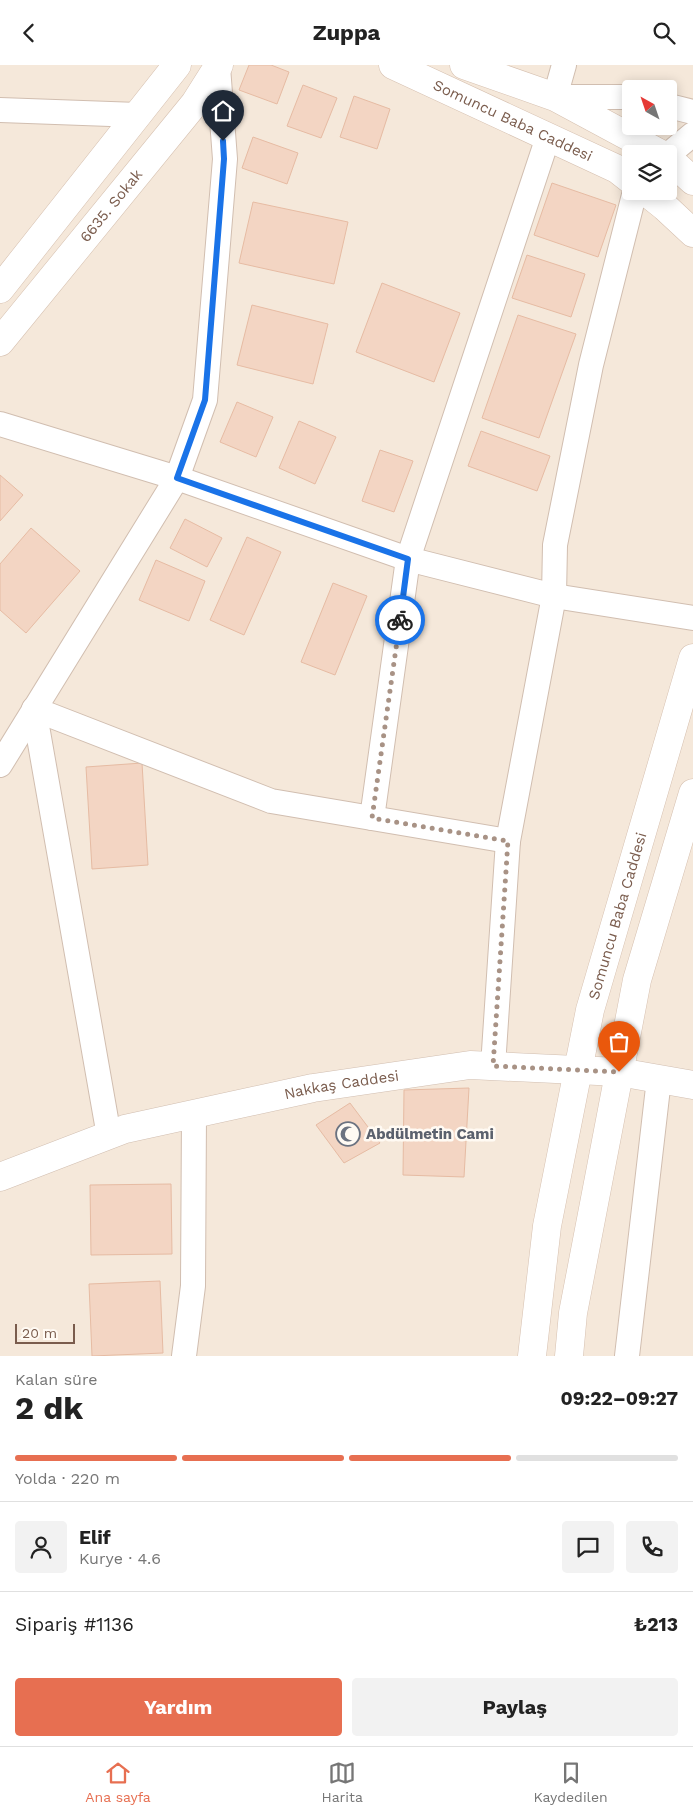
<!DOCTYPE html>
<html lang="tr">
<meta charset="utf-8">
<style>
:root{--surface:#fff;--page:#f2f2f2;--text:#222;--muted:#767676;--line:#e0e0e0;--accent:#e76f51}
body{margin:0;font-family:"Work Sans",sans-serif;background:var(--page);color:var(--text);height:100vh;display:flex;flex-direction:column;font-size:19px;white-space:nowrap}
*{box-sizing:border-box;margin:0}
p{font-size:16px;color:var(--muted)}
.icon{flex:none;width:28px;height:28px;fill:none;stroke:currentColor;stroke-width:2;stroke-linecap:round;stroke-linejoin:round}
.map{position:relative;height:1291px;overflow:hidden}
.details{display:flex;flex-direction:column;background:var(--surface);flex:1}
.details>*{flex:none}
.needle{width:32px;rotate:320deg}
.controls{position:absolute;left:622px;top:15px;display:grid;gap:10px}
.controls a{display:grid;place-items:center;width:55px;height:55px;border-radius:5px;background:var(--surface);box-shadow:0 2px 12px #0003;font-size:25px}
.scale{position:absolute;left:15px;bottom:12px;width:60px;box-sizing:border-box;padding-left:5px;border:2px solid #7a5c4d;border-top:0;font-size:14px;line-height:18px;white-space:nowrap;color:#7a5c4d;-webkit-text-stroke:4px #fffaf3;paint-order:stroke}
.pin{position:absolute;display:grid;place-items:center;width:42px;height:42px;color:#fff;margin:-51px -21px;border-radius:50% 50% 50% 0;rotate:-45deg;box-shadow:0 0 5px #0007}
.pin .icon{rotate:45deg}
.courier{position:absolute;display:grid;place-items:center;width:50px;height:50px;margin:-25px;border:4px solid #1a73e8;border-radius:50%;background:#fff;color:#222;box-shadow:0 1px 6px #0007}
.head em{font-style:normal;font-weight:700}
.head div{display:flex;flex-direction:column-reverse}
.head{display:flex;align-items:center;justify-content:space-between;height:85px;padding:0 15px}
h1{font-size:32px;font-weight:700;line-height:38px}
.bar{display:grid;grid-template-columns:repeat(4,1fr);gap:8px 5px;align-content:center;height:60px;padding:0 15px}
.bar i{height:6px;border-radius:4px;background:var(--line)}
.bar .selected{background:var(--accent)}
.bar p{grid-column:span 4}
.line{display:flex;align-items:center;gap:12px;padding:0 15px;border-top:1px solid var(--line)}
.line div{flex:1}
.round{display:grid;place-items:center;flex:none;width:52px;height:52px;border-radius:5px;background:var(--page)}
.primary-button{display:flex;gap:10px;margin-top:auto;padding:10px 15px}
.primary-button a{flex:1;height:58px;border-radius:5px;background:var(--accent);color:#fff;font-size:20px;font-weight:700;line-height:58px;text-align:center}
.primary-button a+a{background:var(--page);color:var(--text)}
header{display:flex;justify-content:space-between;align-items:center;height:65px;padding:0 15px;background:var(--surface);font-size:22px;font-weight:700}
.dock{display:flex;justify-content:space-around;align-items:center;height:70px;border-top:1px solid var(--line);background:var(--surface);font-size:14px;color:var(--muted)}
.dock a{display:grid;justify-items:center;gap:2px}
.dock .selected{color:var(--accent)}
.map>svg:first-child{display:block}
</style>
<header><svg class="icon" aria-label="back" viewBox="0 0 24 24"><path d="M15 5l-7 7 7 7"/></svg>Zuppa<svg class="icon" aria-label="search" viewBox="0 0 24 24"><circle cx="10" cy="10" r="6"/><path d="M15 15l6 6"/></svg></header>
<div class="map">
<svg width="693" height="1291" viewBox="0 0 693 1291">
<rect width="100%" height="100%" fill="#fdf6ec"/>
<path fill="#f5e8da" fill-rule="evenodd" d="M0,0H693V1291H0ZM631,24H669V61H631ZM631,89H669V126H631Z"/>
<g fill="#f3d5c3" stroke="#e6bba3">
<polygon points="249,0 271,0 289,7 277,39 239,25"/>
<polygon points="303,20 337,33 321,73 287,61"/>
<polygon points="354,31 390,44 377,84 340,72"/>
<polygon points="253,72 298,88 287,119 242,103"/>
<polygon points="552,118 616,140 598,192 534,170"/>
<polygon points="253,137 348,157 334,219 239,198"/>
<polygon points="527,190 585,209 571,252 512,233"/>
<polygon points="382,218 460,248 434,317 356,287"/>
<polygon points="252,240 328,259 313,319 237,300"/>
<polygon points="518,250 576,269 539,373 482,353"/>
<polygon points="237,337 273,352 256,392 220,377"/>
<polygon points="299,356 336,372 315,419 279,403"/>
<polygon points="481,366 550,391 537,426 468,401"/>
<polygon points="380,385 413,396 394,447 362,436"/>
<polygon points="0,410 23,430 0,456"/>
<polygon points="185,454 222,473 207,502 170,483"/>
<polygon points="31,463 80,506 26,568 0,545 0,499"/>
<polygon points="247,472 281,487 244,570 210,555"/>
<polygon points="156,495 205,516 189,556 139,535"/>
<polygon points="333,518 367,531 335,610 301,597"/>
<polygon points="142,698 148,800 92,804 86,702"/>
<polygon points="469,1023 464,1112 403,1110 404,1025"/>
<polygon points="350,1038 380,1078 344,1098 316,1060"/>
<polygon points="171,1119 172,1189 91,1190 90,1120"/>
<polygon points="160,1216 163,1288 92,1291 89,1219"/>
</g>
<g fill="none" stroke-linecap="round" stroke-linejoin="round">
<g stroke="#d1beb0" stroke-width="26">
<g id="minor">
<polyline points="564,0 555,32 631,32"/>
<polyline points="669,41 693,47"/>
<polyline points="0,45 138,50"/>
<polyline points="669,89 693,69"/>
<polyline points="0,359 177,413 408,494 554,531 693,553"/>
<polyline points="34,644 271,736 508,776"/>
<polyline points="34,644 109,1071"/>
<polyline points="0,700 177,413 205,335 225,94 218,2"/>
<polyline points="372,753 408,494 548,72"/>
<polyline points="493,1001 508,776 554,531 555,480 591,300 635,126"/>
<polyline points="184,1291 193,1221 194,1049"/>
<polyline points="627,1291 659,1014"/>
</g>
</g>
<g stroke="#d1beb0" stroke-width="29">
<g id="tertiary">
<path id="s1" d="M0,1112L125,1064L313,1023L470,1000L619,1007L693,1020"/>
</g>
</g>
<g stroke="#d6c0b0" stroke-width="29">
<g id="secondary">
<path id="s2" d="M393,0L617,104L631,115"/>
<polyline points="464,0 555,32 661,89"/>
<polyline points="669,94 693,116"/>
<polyline points="645,126 665,142 693,168"/>
<polyline points="0,224 177,0"/>
<path id="s3" d="M0,277L195,38L219,0"/>
<path id="s4" d="M532,1291L547,1161L590,945L693,593"/>
<polyline points="569,1291 573,1248 637,915 693,728"/>
</g>
</g>
<use href="#minor" stroke="#fff" stroke-width="24"/>
<use href="#tertiary" stroke="#fff" stroke-width="28"/>
<use href="#secondary" stroke="#fff" stroke-width="28"/>
</g>
<g fill="none" stroke-linecap="round" stroke-linejoin="round">
<polyline stroke="#a89285" stroke-width="5" stroke-dasharray="0 9" points="400,555 372,753 508,776 493,1001 619,1007"/>
<polyline stroke="#1a73e8" stroke-width="6" points="223,76 224,94 205,335 177,413 408,494 400,555"/>
</g>
<defs>
<g id="mosque-ring" transform="scale(1.25)"><circle r="9.5" fill="#fffaf3" stroke="#6b7280" stroke-width="1.5"/><path d="M3.5-4.9A6 6 0 1 0 3.5 4.9A5 5 0 1 1 3.5-4.9Z" fill="#6b7280"/></g>
</defs>
<g fill-rule="evenodd">
<use href="#mosque-ring" x="348" y="1069"/>
</g>
<g text-anchor="middle" stroke-width="5" stroke-linejoin="round" paint-order="stroke">
<g font-size="15" fill="#7a5c4d" stroke="#fffaf3">
<text dy="5" stroke="none"><textPath href="#s2" startOffset="132">Somuncu Baba Caddesi</textPath></text>
<text dy="5" stroke="none"><textPath href="#s3" startOffset="176">6635. Sokak</textPath></text>
<text dy="5" stroke="none"><textPath href="#s4" startOffset="449">Somuncu Baba Caddesi</textPath></text>
<text dy="5" stroke="none"><textPath href="#s1" startOffset="355">Nakkaş Caddesi</textPath></text>
</g>
<g font-size="15" font-weight="bold" fill="#5b616d" stroke="#fffaf3" text-anchor="start">
<text x="366" y="1074">Abdülmetin Cami</text>
</g>
</g>
</svg>
<div class="controls">
<a><svg class="needle" viewBox="-14 -14 28 28"><path d="M0-13l5 13h-10z" fill="#e53935"/><path d="M0 13l5-13h-10z" fill="#767676"/></svg></a>
<a><svg class="icon" aria-label="layers" viewBox="0 0 24 24"><path d="M12 4l9 5-9 5-9-5zM3 14l9 5 9-5"/></svg></a>
</div>
<div class="scale">20 m</div>
<div class="pin" style="left:619px;top:1007px;background:#ea580c"><svg class="icon" aria-label="bag" viewBox="0 0 24 24"><path d="M5 8h14l-1 12H6zM9 8a3 3 0 0 1 6 0"/></svg></div>
<div class="pin" style="left:223px;top:76px;background:#1f2937"><svg class="icon" aria-label="home" viewBox="0 0 24 24"><path d="M3 11l9-7 9 7M6 9v11h12V9"/></svg></div>
<div class="courier" style="left:400px;top:555px"><svg class="icon" aria-label="bike" viewBox="0 0 24 24"><circle cx="6" cy="16" r="4"/><circle cx="18" cy="16" r="4"/><path d="M6 16l4-8h5l3 8M10 8l3 8H6M13 5h3"/></svg></div>
</div>
<section class="details">
<div class="head"><div><h1>2 dk</h1><p>Kalan süre</p></div><em>09:22–09:27</em></div>
<div class="bar"><i class="selected"></i><i class="selected"></i><i class="selected"></i><i></i><p>Yolda · 220 m</p></div>
<div class="line" style="height:90px"><a class="round"><svg class="icon" aria-label="person" viewBox="0 0 24 24"><circle cx="12" cy="8" r="4"/><path d="M4 21q1-7 8-7t8 7"/></svg></a><div><b>Elif</b><p>Kurye · 4.6</p></div><a class="round"><svg class="icon" aria-label="chat" viewBox="0 0 24 24"><path d="M4 5h16v11H9l-5 4z"/></svg></a><a class="round"><svg class="icon" aria-label="phone" viewBox="0 0 24 24"><path d="M5 4h4l2 5-3 2q2 4 5 5l2-3 5 2v4C11 20 4 13 5 4z"/></svg></a></div>
<div class="line" style="height:65px"><div>Sipariş #1136</div><b>₺213</b></div>
<div class="primary-button"><a>Yardım</a><a>Paylaş</a></div>
</section>
<nav class="dock">
<a class="selected"><svg class="icon" aria-label="home" viewBox="0 0 24 24"><path d="M3 11l9-7 9 7M6 9v11h12V9"/></svg>Ana sayfa</a>
<a><svg class="icon" aria-label="map" viewBox="0 0 24 24"><path d="M3 6l6-2 6 2 6-2v14l-6 2-6-2-6 2zM9 4v14M15 6v14"/></svg>Harita</a>
<a><svg class="icon" aria-label="saved" viewBox="0 0 24 24"><path d="M7 4h10v16l-5-4-5 4z"/></svg>Kaydedilen</a>
</nav>
